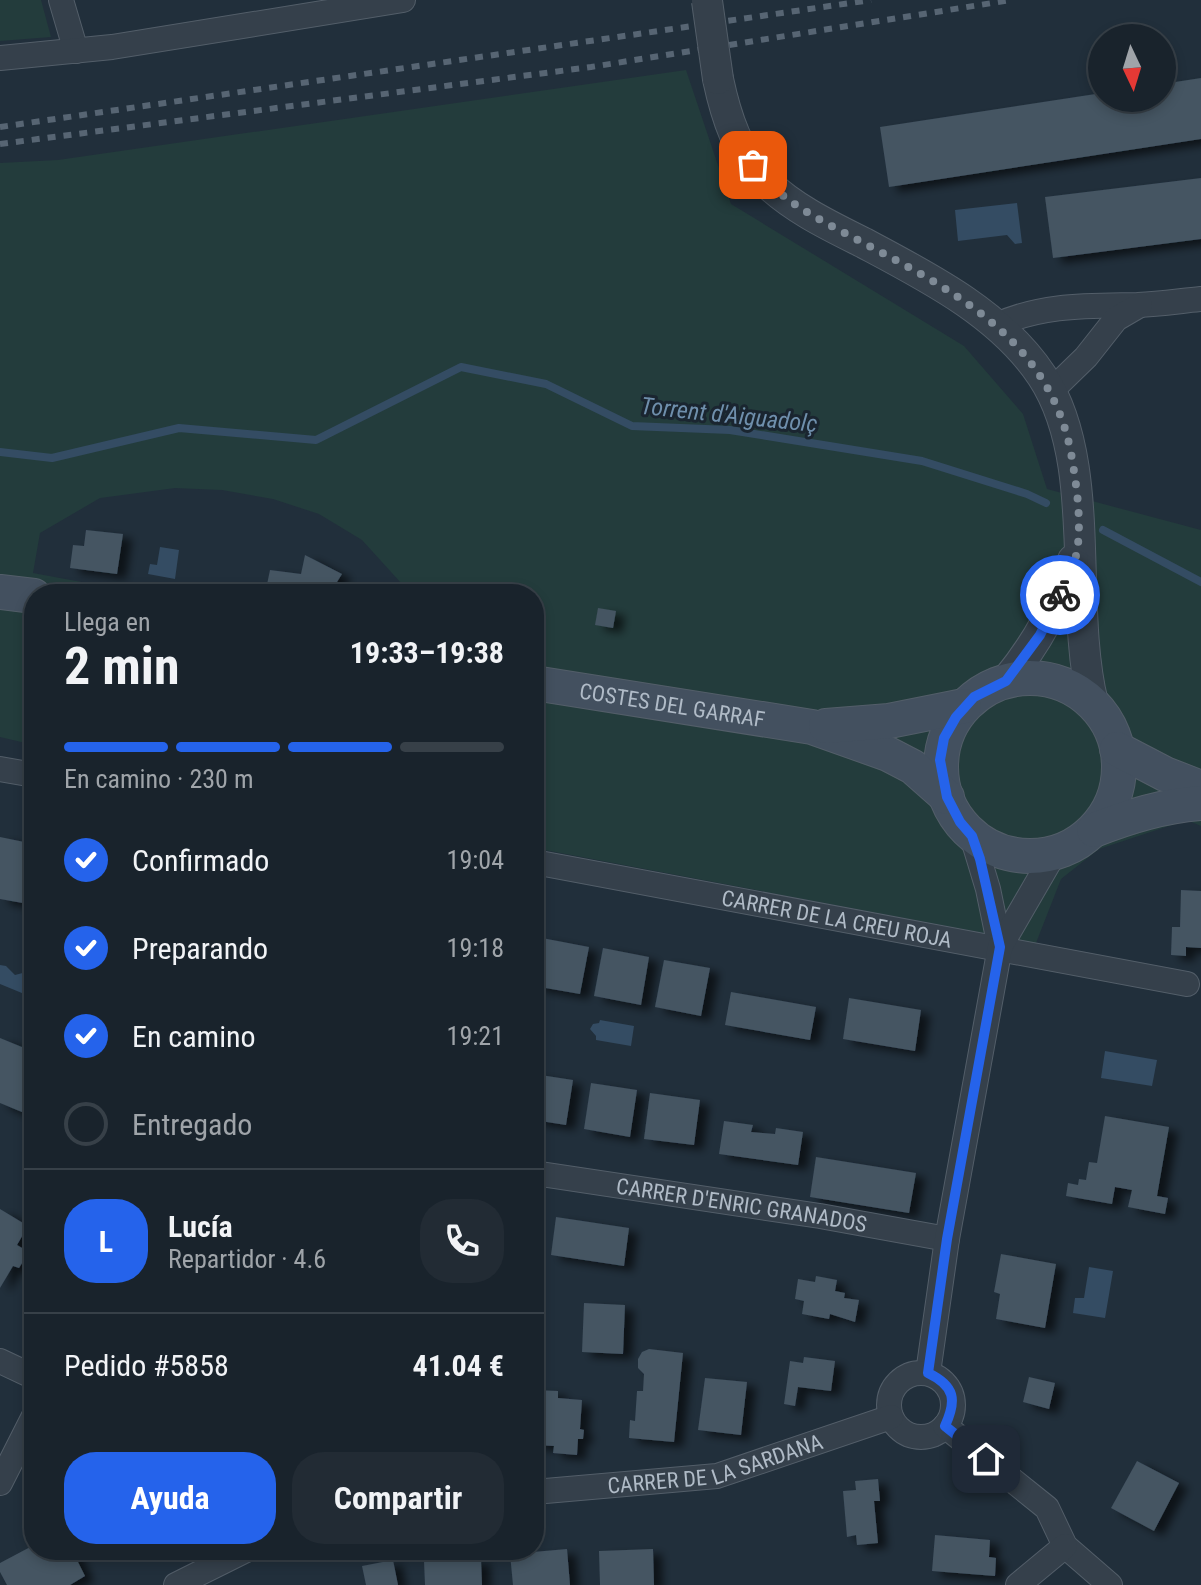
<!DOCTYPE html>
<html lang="es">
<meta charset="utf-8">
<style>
:root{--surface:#19232c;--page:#222b34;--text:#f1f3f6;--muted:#9fa4a9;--line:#374048;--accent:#2563eb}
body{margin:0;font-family:"Roboto Condensed",sans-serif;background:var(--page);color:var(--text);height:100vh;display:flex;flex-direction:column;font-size:30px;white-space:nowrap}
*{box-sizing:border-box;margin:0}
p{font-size:26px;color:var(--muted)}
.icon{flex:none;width:44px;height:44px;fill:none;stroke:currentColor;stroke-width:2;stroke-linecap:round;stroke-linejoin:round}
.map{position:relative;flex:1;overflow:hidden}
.drawer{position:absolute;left:24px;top:584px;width:520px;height:976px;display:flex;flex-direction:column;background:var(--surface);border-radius:32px;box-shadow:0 4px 12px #0003,0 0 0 2px var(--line)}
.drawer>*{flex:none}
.needle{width:52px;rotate:176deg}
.buttons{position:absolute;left:1088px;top:24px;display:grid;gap:16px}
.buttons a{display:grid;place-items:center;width:88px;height:88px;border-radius:50%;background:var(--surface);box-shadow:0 4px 12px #0003,0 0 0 2px var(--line);font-size:40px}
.pin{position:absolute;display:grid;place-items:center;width:68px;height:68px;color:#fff;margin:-34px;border-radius:16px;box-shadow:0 4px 12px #0006}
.courier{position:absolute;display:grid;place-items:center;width:80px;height:80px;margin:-40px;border:6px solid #2563eb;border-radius:50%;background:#fff;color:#222;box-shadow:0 2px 10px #0007}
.head em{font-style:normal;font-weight:700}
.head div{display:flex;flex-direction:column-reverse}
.head{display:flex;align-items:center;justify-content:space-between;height:136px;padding:0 40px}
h1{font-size:52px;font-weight:700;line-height:60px}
.bar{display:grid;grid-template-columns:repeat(4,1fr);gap:12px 8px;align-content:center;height:96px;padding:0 40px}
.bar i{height:10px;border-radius:6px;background:var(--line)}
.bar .selected{background:var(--accent)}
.bar p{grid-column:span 4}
.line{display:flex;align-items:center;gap:20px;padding:0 40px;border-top:2px solid var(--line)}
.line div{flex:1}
.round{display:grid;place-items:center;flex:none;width:84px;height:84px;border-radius:32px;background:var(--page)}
ol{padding:0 40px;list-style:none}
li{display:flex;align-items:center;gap:24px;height:88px}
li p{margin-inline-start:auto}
li .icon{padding:8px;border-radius:50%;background:var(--accent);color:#fff;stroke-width:4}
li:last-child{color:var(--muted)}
li i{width:44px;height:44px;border:4px solid var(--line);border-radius:50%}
.primary-button{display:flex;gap:16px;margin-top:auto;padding:16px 40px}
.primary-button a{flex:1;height:92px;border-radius:32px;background:var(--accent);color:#fff;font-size:32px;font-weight:700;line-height:92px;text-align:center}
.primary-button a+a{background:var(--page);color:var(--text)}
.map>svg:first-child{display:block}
</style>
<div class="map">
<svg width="1201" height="1585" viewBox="0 0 1201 1585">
<defs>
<filter id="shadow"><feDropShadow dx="9" dy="5" stdDeviation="4" flood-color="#0009"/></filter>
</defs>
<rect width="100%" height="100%" fill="#212f3b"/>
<g fill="#233c3c">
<polygon points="0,0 41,0 51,37 0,41"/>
<polygon points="686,70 731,204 964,346 1023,414 1047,489 1201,530 1201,826 1187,820 1099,849 1061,879 1036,943 534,848 534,594 411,594 362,540 319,514 273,499 222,490 175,488 100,498 40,533 33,573 146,594 34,594 34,745 0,737 0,163 58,160"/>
</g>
<g fill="#344c63">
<polygon points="1017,203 1022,243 1015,244 1007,235 958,241 955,210"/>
<polygon points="160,547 179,550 175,579 148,574 150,564 157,565"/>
<polygon points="0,965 6,966 15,975 34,970 34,998 0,984"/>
<polygon points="600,1020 634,1026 631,1046 596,1040 596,1036 590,1029 593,1024 599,1023"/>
<polygon points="1105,1051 1157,1060 1152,1086 1101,1078"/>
<polygon points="1089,1267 1113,1271 1105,1318 1073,1313 1075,1298 1084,1298"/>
</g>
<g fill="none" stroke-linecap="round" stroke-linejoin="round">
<g stroke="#344c63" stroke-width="8">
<polyline points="0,452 52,458 179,428 316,440 461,367 546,384 632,426 730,430 922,461 1027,494 1046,503"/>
<polyline points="1103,530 1201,582"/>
</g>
</g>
<g fill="#445462" filter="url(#shadow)">
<polygon points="1201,78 1201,139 889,187 880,127 1102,93 1102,98 1162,98 1162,84"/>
<polygon points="1201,178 1201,239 1053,258 1045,197"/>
<polygon points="86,530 123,534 117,574 70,568 73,545 84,546"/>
<polygon points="305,555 342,574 337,582 334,594 265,594 270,570 301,574"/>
<polygon points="598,608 616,611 613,628 595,625"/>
<polygon points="0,837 34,844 34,905 0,899"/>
<polygon points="1181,890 1201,891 1201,948 1186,947 1186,956 1171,955 1172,927 1180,927"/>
<polygon points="542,938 589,947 580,994 534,986"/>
<polygon points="603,948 649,957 641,1005 594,996"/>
<polygon points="664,960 710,968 701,1016 655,1007"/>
<polygon points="731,992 816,1007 810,1040 725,1025"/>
<polygon points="849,998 921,1010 915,1051 843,1039"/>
<polygon points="0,1038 34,1052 34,1117 0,1103"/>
<polygon points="534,1074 573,1080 566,1125 534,1120"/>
<polygon points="591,1083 637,1090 630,1137 584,1129"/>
<polygon points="650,1093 700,1100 694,1145 644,1139"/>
<polygon points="1105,1116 1169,1127 1157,1196 1168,1198 1165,1214 1128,1207 1132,1190 1115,1187 1112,1204 1066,1196 1068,1183 1078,1185 1079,1179 1086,1180 1089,1162 1097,1163"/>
<polygon points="724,1121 753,1125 751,1132 775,1134 776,1128 803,1132 798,1165 719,1154"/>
<polygon points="816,1157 916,1173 909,1213 810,1197"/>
<polygon points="0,1209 28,1226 17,1245 29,1252 19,1268 13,1266 0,1288"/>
<polygon points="556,1217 629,1228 624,1266 551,1255"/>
<polygon points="1001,1254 1056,1264 1045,1328 996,1319 1000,1294 994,1292"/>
<polygon points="816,1276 837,1280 835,1291 845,1293 844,1298 859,1300 855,1322 830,1314 829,1319 802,1314 804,1301 795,1299 798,1279 815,1282"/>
<polygon points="584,1303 625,1305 623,1354 582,1352"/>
<polygon points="649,1349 683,1353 674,1442 629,1438 630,1420 635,1421 637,1391 643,1391 644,1374 638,1368 638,1359 642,1352"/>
<polygon points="804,1357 835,1361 831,1391 798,1387 795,1406 784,1404 790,1361 803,1363"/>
<polygon points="1029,1377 1055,1383 1049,1409 1023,1402"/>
<polygon points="705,1378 747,1382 741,1435 698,1430"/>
<polygon points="534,1390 558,1391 558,1398 582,1400 580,1429 584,1430 583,1439 578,1439 577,1455 553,1453 554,1446 534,1445"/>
<polygon points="1137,1461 1179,1483 1154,1531 1111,1508"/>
<polygon points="878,1479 880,1501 874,1501 878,1543 857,1545 856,1535 847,1537 843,1491 856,1490 855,1481"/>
<polygon points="935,1535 990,1540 989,1557 996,1558 995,1576 932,1571"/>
<polygon points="34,1545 34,1550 72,1550 85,1576 70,1585 7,1585 0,1572 0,1563"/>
<polygon points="567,1549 570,1585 513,1585 510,1554"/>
<polygon points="653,1549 654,1585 600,1585 599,1551"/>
<polygon points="481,1559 482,1585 425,1585 424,1561"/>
<polygon points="393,1560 398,1585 366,1585 362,1566"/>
</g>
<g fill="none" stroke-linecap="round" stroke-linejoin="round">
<g stroke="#535e69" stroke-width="26">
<g id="minor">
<polyline points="61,0 76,51"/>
<polyline points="0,58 112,47 403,0"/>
<path d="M997,325C1043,304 1089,306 1138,305C1159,304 1180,301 1201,299"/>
<polyline points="1051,391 1086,357 1116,319 1140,305"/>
<polyline points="0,769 34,775"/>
<polyline points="972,836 988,889 1000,947"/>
<path id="s1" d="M534,862L1187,984"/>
<path id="s2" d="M534,1173L820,1216L947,1239"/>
<polyline points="0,1361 34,1377"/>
<polyline points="928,1373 947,1239 1000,947 1055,852"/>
<circle cx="921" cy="1405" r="32"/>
<polyline points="945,1426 1047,1508 1065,1546 1110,1585"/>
<polyline points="0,1483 34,1416"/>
<path id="s3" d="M534,1492L717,1476L891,1417"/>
<polyline points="176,1585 246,1550"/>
<polyline points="1018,1585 1065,1546"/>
</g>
</g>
<g stroke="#535e69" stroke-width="32">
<g id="tertiary">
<path d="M718,79C726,117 738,154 766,182C794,209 830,226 864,243C928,277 1001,314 1042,376C1099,462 1068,603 1093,703"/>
<path d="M1006,681C1039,641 1055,608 1073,560"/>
</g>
</g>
<g stroke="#535e69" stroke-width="36">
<g id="secondary">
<polyline points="0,592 34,596"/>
<circle cx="1030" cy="767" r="89"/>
<path id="s4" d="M534,683L812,727L888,754L913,767L947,797"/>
<polyline points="826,726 889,721 964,706"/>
<polyline points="1117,749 1165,774 1201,788"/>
<path d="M1094,830C1130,816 1163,806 1201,803"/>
</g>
</g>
<use href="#minor" stroke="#35404b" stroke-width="24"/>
<use href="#tertiary" stroke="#35404b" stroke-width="30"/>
<use href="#secondary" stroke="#43505f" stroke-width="34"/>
<g stroke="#576573" stroke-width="6" stroke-dasharray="8 8" stroke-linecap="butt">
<polyline points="0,127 871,0"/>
<polyline points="0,144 591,67 1011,0"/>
</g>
<g stroke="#535e69" stroke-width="32" stroke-linecap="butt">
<polyline id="tertiary-bridge" points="707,1 718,79"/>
</g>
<use href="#tertiary-bridge" stroke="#35404b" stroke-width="30"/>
</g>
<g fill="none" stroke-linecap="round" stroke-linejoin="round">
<path stroke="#7e8a96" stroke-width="8" stroke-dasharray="0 14.4" d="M753,165C779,200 818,219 856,239C951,289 1049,338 1071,453C1076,482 1081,514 1078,544C1077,561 1066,580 1060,595"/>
<path stroke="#2563eb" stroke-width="10" d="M986,1459L945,1426C957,1400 955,1386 928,1373L947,1239L1000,947L980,859L972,836L960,822L947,797L940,760L944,738L956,717L974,697L1006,681L1040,635L1060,595"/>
</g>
<g text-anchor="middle" stroke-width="6" stroke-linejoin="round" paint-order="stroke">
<g font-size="22" fill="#b0bbc7" stroke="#1a2530">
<text dy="8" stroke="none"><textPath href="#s4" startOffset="140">COSTES DEL GARRAF</textPath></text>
<text dy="8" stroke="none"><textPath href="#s1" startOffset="308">CARRER DE LA CREU ROJA</textPath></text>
<text dy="8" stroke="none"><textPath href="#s2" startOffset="210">CARRER D'ENRIC GRANADOS</textPath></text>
<text dy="8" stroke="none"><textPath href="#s3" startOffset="184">CARRER DE LA SARDANA</textPath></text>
</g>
<g font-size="24" font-style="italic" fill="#6f8fac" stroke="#1a2530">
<text transform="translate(729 415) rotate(6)" y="8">Torrent d'Aiguadolç</text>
</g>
</g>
</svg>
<div class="buttons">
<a><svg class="needle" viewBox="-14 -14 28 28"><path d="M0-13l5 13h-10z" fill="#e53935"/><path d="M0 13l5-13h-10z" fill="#9fa4a9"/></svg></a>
</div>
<div class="pin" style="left:753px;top:165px;background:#ea580c"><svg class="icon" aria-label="bag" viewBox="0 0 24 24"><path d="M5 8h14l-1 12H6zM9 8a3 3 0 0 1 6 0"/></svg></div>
<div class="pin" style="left:986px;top:1459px;background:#1f2937"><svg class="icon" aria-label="home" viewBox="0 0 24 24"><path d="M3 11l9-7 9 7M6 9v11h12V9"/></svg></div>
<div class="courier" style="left:1060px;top:595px"><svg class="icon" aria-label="bike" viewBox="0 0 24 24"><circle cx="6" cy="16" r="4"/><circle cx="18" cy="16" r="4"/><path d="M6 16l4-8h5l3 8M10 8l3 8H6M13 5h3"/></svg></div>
<section class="drawer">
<div class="head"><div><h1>2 min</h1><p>Llega en</p></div><em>19:33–19:38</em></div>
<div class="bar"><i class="selected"></i><i class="selected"></i><i class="selected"></i><i></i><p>En camino · 230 m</p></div>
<ol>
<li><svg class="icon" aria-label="check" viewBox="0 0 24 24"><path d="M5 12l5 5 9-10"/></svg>Confirmado<p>19:04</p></li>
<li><svg class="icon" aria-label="check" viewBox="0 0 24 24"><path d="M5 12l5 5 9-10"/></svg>Preparando<p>19:18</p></li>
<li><svg class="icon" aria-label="check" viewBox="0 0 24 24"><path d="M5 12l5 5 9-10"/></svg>En camino<p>19:21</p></li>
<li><i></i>Entregado</li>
</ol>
<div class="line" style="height:144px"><b class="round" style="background:var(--accent);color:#fff">L</b><div><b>Lucía</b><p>Repartidor · 4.6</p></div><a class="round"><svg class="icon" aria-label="phone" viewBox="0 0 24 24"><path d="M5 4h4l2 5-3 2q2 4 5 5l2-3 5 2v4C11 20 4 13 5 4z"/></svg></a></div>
<div class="line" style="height:104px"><div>Pedido #5858</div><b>41.04 €</b></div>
<div class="primary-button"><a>Ayuda</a><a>Compartir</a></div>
</section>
</div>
